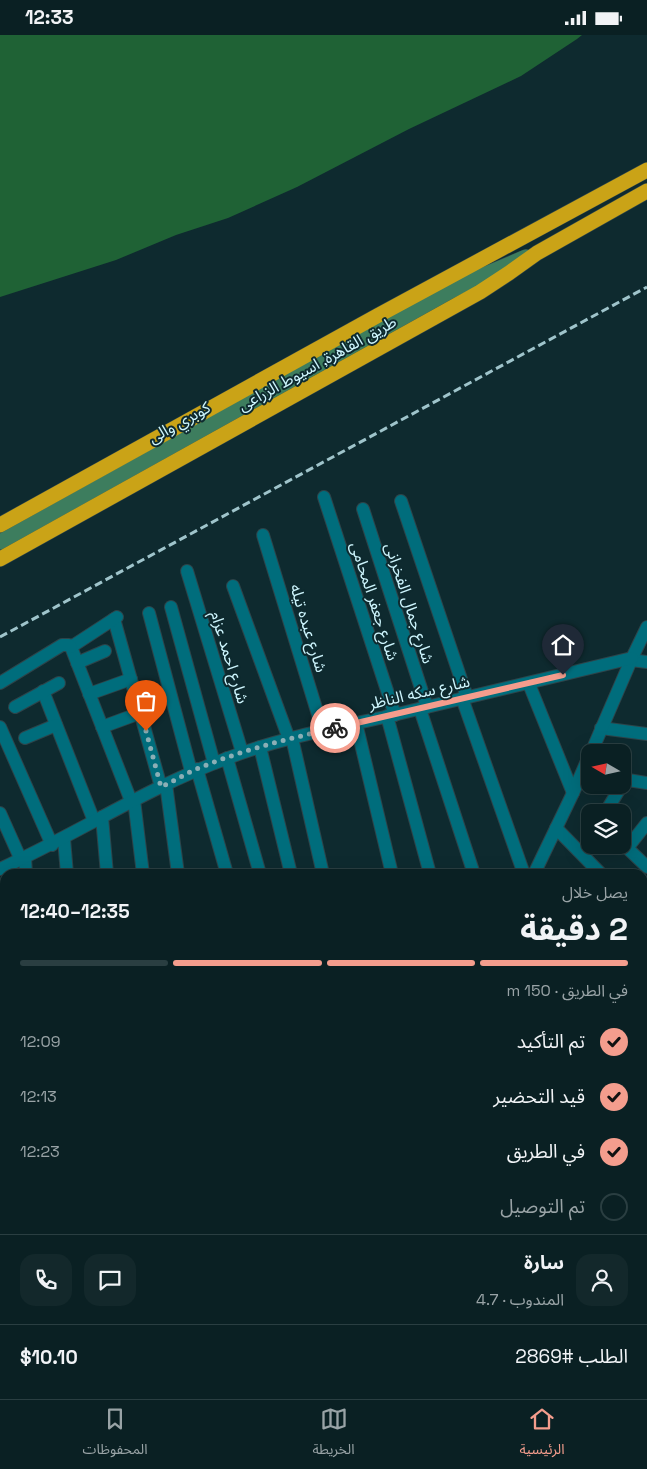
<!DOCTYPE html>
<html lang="ar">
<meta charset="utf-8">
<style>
:root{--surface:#0a2023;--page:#13282b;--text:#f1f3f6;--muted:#99a3a6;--line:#2a3e41;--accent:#f49d8d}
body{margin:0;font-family:"Space Grotesk","Noto Sans Arabic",sans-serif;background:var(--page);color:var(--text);direction:rtl;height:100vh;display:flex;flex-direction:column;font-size:19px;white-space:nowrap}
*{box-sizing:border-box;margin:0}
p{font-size:16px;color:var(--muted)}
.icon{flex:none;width:28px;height:28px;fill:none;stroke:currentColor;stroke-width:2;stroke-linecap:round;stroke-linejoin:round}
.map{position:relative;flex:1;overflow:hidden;direction:ltr}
.drawer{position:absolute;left:0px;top:834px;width:648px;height:531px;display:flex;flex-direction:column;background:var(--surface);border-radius:15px 15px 0 0;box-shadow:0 5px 20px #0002,0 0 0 1px var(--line);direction:rtl}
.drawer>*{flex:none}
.needle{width:32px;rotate:279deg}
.fabs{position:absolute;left:581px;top:709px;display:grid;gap:10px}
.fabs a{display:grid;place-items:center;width:50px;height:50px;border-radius:10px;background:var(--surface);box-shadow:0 5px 20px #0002,0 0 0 1px var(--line);font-size:25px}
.pin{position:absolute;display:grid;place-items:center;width:42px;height:42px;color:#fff;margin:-51px -21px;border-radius:50% 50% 50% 0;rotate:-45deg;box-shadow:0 0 5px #0007}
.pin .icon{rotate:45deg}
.courier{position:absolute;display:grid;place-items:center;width:50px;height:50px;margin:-25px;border:4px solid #f49d8d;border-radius:50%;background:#fff;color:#222;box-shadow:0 1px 6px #0007}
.overview em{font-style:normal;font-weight:700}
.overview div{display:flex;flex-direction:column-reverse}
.overview{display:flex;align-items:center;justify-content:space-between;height:85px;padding:0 20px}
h1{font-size:32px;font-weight:700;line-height:38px}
.bar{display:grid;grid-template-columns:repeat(4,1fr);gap:8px 5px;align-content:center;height:60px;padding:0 20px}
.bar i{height:6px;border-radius:4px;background:var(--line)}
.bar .active{background:var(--accent)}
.bar p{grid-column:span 4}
.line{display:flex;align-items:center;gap:12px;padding:0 20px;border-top:1px solid var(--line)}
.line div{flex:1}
.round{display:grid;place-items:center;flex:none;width:52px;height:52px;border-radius:15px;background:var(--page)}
ol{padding:0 20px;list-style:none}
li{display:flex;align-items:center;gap:15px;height:55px}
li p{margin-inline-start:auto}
li .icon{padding:5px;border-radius:50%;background:var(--accent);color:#111;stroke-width:4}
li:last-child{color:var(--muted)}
li i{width:28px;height:28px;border:2px solid var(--line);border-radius:50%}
.status{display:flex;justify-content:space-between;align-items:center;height:35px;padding:0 25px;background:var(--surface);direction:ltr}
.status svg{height:14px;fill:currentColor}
.menu{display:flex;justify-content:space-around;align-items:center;height:70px;border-top:1px solid var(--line);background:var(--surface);font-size:14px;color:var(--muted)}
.menu a{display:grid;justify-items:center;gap:2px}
.menu .active{color:var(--accent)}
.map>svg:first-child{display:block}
</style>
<div class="status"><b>12:33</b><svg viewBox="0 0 49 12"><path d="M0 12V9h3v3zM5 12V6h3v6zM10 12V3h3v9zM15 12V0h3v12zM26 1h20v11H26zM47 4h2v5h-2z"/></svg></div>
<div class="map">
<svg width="647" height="1364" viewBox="0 0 647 1364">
<rect width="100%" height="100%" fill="#0e2a2f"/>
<polygon fill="#1f6235" points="0,0 582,0 577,4 521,41 409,94 297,152 228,183 176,200 116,225 0,262"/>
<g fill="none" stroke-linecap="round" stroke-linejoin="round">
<g stroke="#2d444a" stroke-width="14">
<g id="street">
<polyline points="324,462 395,680"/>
<polyline points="401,466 467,662"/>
<polyline points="363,474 427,672"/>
<polyline points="263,500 323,696"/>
<polyline points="187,536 242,717"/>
<polyline points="233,551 289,704"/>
<polyline points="171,572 214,728"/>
<polyline points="149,578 191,736"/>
<polyline points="114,584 161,752"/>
<polyline points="71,612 131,766"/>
<polyline points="71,612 117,582"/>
<polyline points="631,625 647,627"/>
<polyline points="77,628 105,616"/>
<polyline points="0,648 62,610 69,610 71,612"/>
<polyline points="529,649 573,758"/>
<polyline points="43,656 94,786"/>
<polyline points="89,659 131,644"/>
<polyline points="462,663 524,839"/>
<polyline points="15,672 59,648"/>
<polyline points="420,674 474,839"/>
<polyline points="387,681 430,839"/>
<polyline points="356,688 392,839"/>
<polyline points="0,692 52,810"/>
<polyline points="102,692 140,678"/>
<polyline points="601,693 647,699"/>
<polyline points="25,703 56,690"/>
<polyline points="292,703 323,839"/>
<polyline points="260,712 291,839"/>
<polyline points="591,718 632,623 647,592"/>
<polyline points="227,723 260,839"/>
<polyline points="197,734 227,839"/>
<polyline points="622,744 647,748"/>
<polyline points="166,749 178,839"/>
<polyline points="134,765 143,839"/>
<polyline points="0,778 21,825"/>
<polyline points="605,778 622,750"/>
<polyline points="102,782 107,839"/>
<polyline points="556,793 601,839"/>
<polyline points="64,804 67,839"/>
<polyline points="622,808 647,832"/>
<polyline points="628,812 647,788"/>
<polyline points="25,823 26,839"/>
<path d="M0,834C77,799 148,752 228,723C280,703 335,693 389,681C470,662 551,643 632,623"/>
<polyline points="534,839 573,758 590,719"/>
<polyline points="642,896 647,903"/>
<polyline points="0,909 5,936"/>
<polyline points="642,934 647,932"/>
<polyline points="5,976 3,984 5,1010"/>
<polyline points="642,985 647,983"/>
<polyline points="0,1021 5,1020"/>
<polyline points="642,1035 647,1033"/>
<polyline points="0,1061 5,1060"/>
<polyline points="0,1094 5,1093"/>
<polyline points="0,1151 5,1151"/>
<polyline points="642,1217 647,1227"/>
<polyline points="4,1323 5,1330"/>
<polyline points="642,1350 647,1359"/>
<polyline points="11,1360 12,1364"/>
<polyline points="85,1364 99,1360"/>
<polyline points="243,1364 258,1360"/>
<polyline points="266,1364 268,1360"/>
<polyline points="359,1364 373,1360"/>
</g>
</g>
<g stroke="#2d444a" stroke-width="16">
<g id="secondary">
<polyline points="0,507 451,256 474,244 526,222"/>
<polyline points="642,1269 647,1263"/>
<polyline points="642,1302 647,1296"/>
<polyline points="565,1364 568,1360"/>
<polyline points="588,1364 591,1360"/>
</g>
</g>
<g stroke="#2d444a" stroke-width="16">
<g id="highway">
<polyline points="0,490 377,281 647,135"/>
<polyline points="0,524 480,257 509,238 537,218 647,156"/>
</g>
</g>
<use href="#street" stroke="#006d7c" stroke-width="12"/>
<use href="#secondary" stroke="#3d7d5e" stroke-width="15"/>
<use href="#highway" stroke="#caa317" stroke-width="15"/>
<polyline stroke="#9fc4cb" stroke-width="3" stroke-dasharray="8 4" stroke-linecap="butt" points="0,602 647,252"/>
</g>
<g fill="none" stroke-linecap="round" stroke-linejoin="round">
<path stroke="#8bafb6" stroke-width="5" stroke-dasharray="0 9" d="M146,696L161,752C172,747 182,741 192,736C238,716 287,704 335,693"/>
<polyline stroke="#f49d8d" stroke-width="6" points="335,693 563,640"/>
</g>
<g text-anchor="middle" stroke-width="4" stroke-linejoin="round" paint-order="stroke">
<g font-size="16" fill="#cef6fe" stroke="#0e2a2f">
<text transform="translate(317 328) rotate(-29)" y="6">طريق القاهرة, اسيوط الزراعى</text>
<text transform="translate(179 387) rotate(-29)" y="6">كوبري والى</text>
<text transform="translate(375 566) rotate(72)" y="6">شارع جعفر المحامى</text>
<text transform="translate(410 568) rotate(72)" y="6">شارع جمال الفخرانى</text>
<text transform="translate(309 593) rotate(73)" y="6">شارع عبده تيله</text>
<text transform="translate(230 622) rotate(73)" y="6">شارع احمد عزام</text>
<text transform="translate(419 657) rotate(-13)" y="6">شارع سكه الناظر</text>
</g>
</g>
</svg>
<div class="fabs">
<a><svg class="needle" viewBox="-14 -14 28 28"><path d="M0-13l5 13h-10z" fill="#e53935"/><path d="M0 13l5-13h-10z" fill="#99a3a6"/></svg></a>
<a><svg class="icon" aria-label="layers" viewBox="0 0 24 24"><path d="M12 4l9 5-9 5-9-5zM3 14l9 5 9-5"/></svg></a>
</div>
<div class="pin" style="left:146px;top:696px;background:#ea580c"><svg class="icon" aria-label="bag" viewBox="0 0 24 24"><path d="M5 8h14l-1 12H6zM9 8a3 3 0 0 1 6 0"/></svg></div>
<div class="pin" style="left:563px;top:640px;background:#1f2937"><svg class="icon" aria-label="home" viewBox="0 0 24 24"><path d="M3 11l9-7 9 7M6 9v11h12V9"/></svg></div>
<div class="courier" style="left:335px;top:693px"><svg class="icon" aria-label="bike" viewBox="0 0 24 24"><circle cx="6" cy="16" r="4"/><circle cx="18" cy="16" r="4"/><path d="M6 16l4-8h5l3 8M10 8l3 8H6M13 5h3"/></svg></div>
<section class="drawer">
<div class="overview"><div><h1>2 دقيقة</h1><p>يصل خلال</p></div><em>12:35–12:40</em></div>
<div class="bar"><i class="active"></i><i class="active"></i><i class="active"></i><i></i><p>في الطريق · 150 m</p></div>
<ol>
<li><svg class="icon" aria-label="check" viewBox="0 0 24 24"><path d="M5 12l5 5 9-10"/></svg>تم التأكيد<p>12:09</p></li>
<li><svg class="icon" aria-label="check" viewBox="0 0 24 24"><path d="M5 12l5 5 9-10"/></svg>قيد التحضير<p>12:13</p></li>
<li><svg class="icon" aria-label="check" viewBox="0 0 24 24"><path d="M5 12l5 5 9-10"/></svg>في الطريق<p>12:23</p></li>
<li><i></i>تم التوصيل</li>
</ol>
<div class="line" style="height:90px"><a class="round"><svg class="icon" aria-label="person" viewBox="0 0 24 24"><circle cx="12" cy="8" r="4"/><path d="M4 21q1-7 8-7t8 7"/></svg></a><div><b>سارة</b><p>المندوب · 4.7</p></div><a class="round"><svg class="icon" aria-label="chat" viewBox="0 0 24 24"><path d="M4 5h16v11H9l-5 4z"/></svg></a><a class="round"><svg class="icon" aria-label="phone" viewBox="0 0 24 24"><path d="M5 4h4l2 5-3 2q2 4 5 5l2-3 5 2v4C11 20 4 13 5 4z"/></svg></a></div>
<div class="line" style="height:65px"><div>الطلب #2869</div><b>$10.10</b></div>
</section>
</div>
<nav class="menu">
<a class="active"><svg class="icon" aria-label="home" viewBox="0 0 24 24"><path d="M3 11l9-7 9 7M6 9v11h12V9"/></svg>الرئيسية</a>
<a><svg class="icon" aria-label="map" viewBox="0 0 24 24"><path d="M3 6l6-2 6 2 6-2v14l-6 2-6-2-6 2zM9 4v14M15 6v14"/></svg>الخريطة</a>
<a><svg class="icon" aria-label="saved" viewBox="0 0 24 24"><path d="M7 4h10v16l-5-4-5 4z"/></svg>المحفوظات</a>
</nav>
